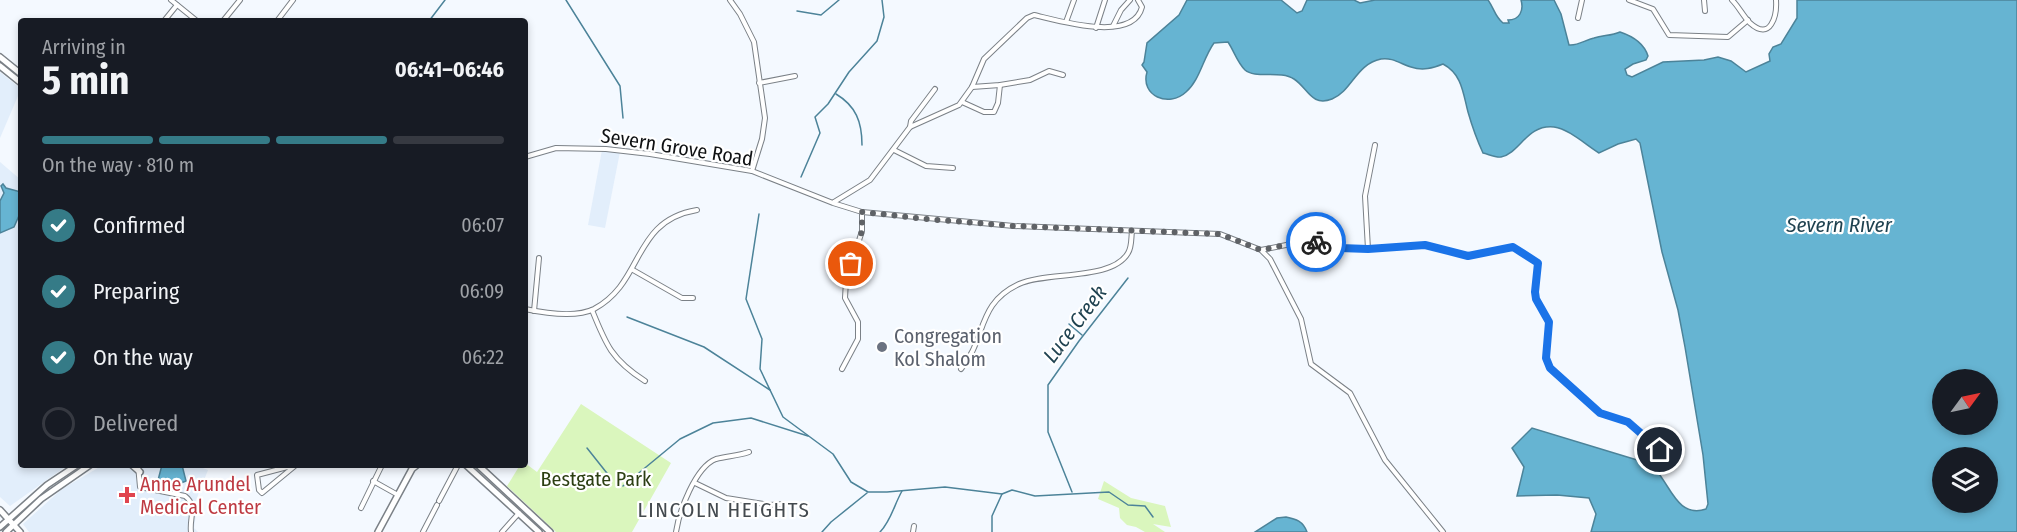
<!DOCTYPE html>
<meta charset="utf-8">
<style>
:root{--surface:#171b24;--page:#20242c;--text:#f1f3f6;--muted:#9ea1a6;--line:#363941;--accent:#357b87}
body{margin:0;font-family:"Fira Sans Condensed",sans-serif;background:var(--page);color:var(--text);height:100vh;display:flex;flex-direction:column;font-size:22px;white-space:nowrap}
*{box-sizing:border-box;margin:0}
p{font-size:20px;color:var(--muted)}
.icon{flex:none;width:33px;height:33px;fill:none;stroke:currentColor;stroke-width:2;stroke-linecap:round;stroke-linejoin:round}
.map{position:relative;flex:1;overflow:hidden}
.drawer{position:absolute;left:18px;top:18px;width:510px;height:450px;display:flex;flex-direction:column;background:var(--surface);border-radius:6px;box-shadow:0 3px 9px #0003}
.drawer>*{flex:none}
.needle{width:39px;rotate:57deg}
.buttons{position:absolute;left:1932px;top:369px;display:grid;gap:12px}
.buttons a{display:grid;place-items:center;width:66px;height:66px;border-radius:50%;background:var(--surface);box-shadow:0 3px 9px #0003;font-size:30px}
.pin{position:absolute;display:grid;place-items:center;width:51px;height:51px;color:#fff;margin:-26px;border:3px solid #fff;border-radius:50%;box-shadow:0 2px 6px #0007}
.courier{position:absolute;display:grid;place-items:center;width:60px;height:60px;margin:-30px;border:4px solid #1a73e8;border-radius:50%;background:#fff;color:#222;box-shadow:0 2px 8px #0007}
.overview em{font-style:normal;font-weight:700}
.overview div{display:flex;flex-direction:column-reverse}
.overview{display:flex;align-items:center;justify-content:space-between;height:102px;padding:0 24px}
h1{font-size:39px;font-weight:700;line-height:45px}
.bar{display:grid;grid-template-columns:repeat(4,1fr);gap:9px 6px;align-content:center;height:72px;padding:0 24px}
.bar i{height:8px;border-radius:4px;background:var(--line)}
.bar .current{background:var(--accent)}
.bar p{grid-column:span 4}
ol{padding:0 24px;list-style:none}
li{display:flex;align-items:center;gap:18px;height:66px}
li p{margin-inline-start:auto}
li .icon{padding:6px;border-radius:50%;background:var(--accent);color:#fff;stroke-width:4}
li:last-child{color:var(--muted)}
li i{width:33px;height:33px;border:3px solid var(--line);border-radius:50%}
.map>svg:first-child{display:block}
</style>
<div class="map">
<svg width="2017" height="532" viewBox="0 0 2017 532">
<rect width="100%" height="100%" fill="#f4f9ff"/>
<g fill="#e2eefb">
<polygon points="0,72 21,89 0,138"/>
<polygon points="602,150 620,152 605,228 588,225"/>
<polygon points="0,162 21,180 21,465 68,465 10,506 0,497"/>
<polygon points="103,465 195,465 208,470 196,500 197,508 194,528 198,532 29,532 23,524 62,489"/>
</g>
<g fill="#daf6bd">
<polygon points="581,404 671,463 632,532 556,532 507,486 520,465 525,465 525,463 537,472"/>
<polygon points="1104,481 1131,498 1165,506 1171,527 1153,524 1165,532 1145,532 1136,527 1127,525 1120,518 1119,508 1098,499"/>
</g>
<g fill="#66b4d2" stroke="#4c8399" stroke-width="1.5" fill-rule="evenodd">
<path d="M1187,0H1281L1297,13L1302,11L1307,0H1354L1360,3L1375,0H1488C1494,8 1495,17 1503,23H1509L1508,20C1520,20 1524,10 1521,0H1554L1561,14L1569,45C1578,46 1585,40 1594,38C1603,35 1611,36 1620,32C1632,36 1644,43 1648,56L1646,60L1633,64L1625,69L1627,75L1632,77L1663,62L1704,60L1718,57L1731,61L1746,72L1770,61L1769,54L1773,47L1781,44L1797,18V0H2017V532H1591L1596,514L1589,498L1557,495L1517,496L1524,467L1512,448L1532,428L1647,463C1669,474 1673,520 1706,509L1708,504L1703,455L1685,347L1678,310L1662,252L1640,143L1636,139L1618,144L1599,153C1586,145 1569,129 1554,127C1527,124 1520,153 1501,157C1496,158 1488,154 1483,153C1477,140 1472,126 1468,112C1463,93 1462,74 1443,64C1433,68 1423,71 1411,67C1401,64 1392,57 1381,59C1356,64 1352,91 1332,99C1311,107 1308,88 1294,79C1280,70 1255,79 1245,70C1237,62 1234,51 1228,42L1214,43C1203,58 1200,80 1186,92C1169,108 1140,96 1147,72L1142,65L1144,62L1147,43L1179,15ZM1942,380H1988V424H1942ZM1942,458H1988V502H1942Z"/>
<polygon points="3,184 6,188 21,192 21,211 14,227 0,233 0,201 4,193 1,186"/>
<polygon points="162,465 182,465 186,481 171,487 157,484"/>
<path d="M1286,517C1296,519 1303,521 1307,532H1255L1277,518Z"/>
</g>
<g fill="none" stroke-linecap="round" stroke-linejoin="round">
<g stroke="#4c8399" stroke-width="1.5">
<polyline points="566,0 620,86 623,118"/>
<polyline points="797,11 821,15 839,0"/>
<polyline points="429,21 445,0"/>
<path d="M836,94C856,106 862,122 862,145"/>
<polyline points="801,177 820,133 815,117 828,104 849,72 877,41 884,17 882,0"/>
<polyline points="759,214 746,299 762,339 760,369 783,417 833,454 851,482 868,492 887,492 945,487 1002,494 1012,490 1035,496 1109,492 1128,505 1145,506 1153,517"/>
<polyline points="627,317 704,347 770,390"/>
<polyline points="1069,324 1082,335"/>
<polyline points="587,448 610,477"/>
<polyline points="623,486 680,439 713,423 751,418 808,436"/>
<polyline points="1072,492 1048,432 1048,385 1079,341 1128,278"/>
<polyline points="822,532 831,522 867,493"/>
<path d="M880,532C891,521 894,505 902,491"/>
<polyline points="992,532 992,516 1002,494"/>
</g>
<g stroke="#7b8187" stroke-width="6">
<g id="street">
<polyline points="171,0 197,21"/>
<polyline points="730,0 740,14 754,42 765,118 762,139 752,171"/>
<polyline points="1629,0 1653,9 1669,35 1728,37 1748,20"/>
<polyline points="1704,0 1705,11"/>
<path d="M1732,0C1739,7 1743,16 1750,23C1771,42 1777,15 1776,0"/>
<polyline points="1578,18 1582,0"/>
<polyline points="164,21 177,5"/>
<polyline points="223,21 240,0"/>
<polyline points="277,21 293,0"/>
<polyline points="1066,22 1074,0"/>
<polyline points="1113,26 1121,10 1130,0"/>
<polyline points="1096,28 1105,0"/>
<polyline points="759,83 795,76"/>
<polyline points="972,87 1000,85 1030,80 1049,71 1063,75"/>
<polyline points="962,102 984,112 994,112 998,103 1000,85"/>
<polyline points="910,127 911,121 935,89"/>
<polyline points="894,150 926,166 953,168"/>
<polyline points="525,157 556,148 606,149 650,154 752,171 833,203 862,212 1014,226 1220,234 1261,250 1306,241 1322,242 1340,248 1368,249 1425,245 1468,256 1513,247 1538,263 1535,292 1536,299 1549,322 1546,359 1550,368 1600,413 1628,422 1660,450"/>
<path d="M834,202L870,180L910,127L959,105L972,87L984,59L1027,18L1034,15C1060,21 1133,43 1142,7L1138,0"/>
<polyline points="1368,249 1365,196 1375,145"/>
<polyline points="1262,251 1270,259 1301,319 1311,364 1350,393 1385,460 1443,532"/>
<polyline points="633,270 682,298 693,298"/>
<path d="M525,309C544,313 576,318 594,309C645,282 631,221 697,210"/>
<path d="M592,310C606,345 612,360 645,381"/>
<polyline points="534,311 539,258"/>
<polyline points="842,369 858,339 858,322 845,298 846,281 862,231 862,212"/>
<path d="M961,369C987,338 976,304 1019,284C1047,271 1112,281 1128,253C1132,247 1131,238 1132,231"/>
<path d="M138,465L140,487L185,496C198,506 189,518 191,532"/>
<polyline points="295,465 257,475 259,490 262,493 296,465"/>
<polyline points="373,481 398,495"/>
<polyline points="695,483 726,498 770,505 783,504"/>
<polyline points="439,501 458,465"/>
<polyline points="361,508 382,465"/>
<polyline points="423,532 437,505"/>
<polyline points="502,532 519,513"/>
<path d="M676,532C679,512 695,467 716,459C727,456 738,456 749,452"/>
<polyline points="913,532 914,526"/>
</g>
</g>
<g stroke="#7b8187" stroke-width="8">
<g id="secondary">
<polyline points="0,57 21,74"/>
<polyline points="0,66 21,83"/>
<polyline points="132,465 140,472"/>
<polyline points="466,465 539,532"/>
<polyline points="478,465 550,532"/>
<polyline points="0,510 20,532"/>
<polyline points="0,527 47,485 77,465"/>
<polyline points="6,532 41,499 90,465"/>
<polyline points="378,532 412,469 417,465"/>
</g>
</g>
<use href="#street" stroke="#fff" stroke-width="4"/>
<use href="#secondary" stroke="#fff" stroke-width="5"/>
</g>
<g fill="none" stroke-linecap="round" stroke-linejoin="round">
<polyline stroke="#5f6266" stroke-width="6" stroke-dasharray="0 10.8" points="851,264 862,231 862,212 926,219 1014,226 1220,234 1261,250 1306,241 1316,242"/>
<polyline stroke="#1a73e8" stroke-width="8" points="1316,242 1340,248 1368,249 1425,245 1468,256 1513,247 1538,263 1535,292 1536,299 1549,322 1546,358 1550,368 1600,413 1628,422 1660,450"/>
</g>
<circle fill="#6b7280" stroke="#fff" stroke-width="2" cx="882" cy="347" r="6"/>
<path fill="#e0444e" stroke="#fff" stroke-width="2" d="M124 486h6v6h6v6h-6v6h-6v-6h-6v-6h6z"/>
<g text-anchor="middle" stroke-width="4.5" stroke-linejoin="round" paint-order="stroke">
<g font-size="20" fill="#0f1113" stroke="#fff">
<text transform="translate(677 147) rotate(9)" y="7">Severn Grove Road</text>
</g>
<g font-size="20" fill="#5b616d" stroke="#fff" text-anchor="start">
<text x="894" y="343">Congregation<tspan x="894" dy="23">Kol Shalom</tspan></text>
</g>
<g font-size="20" fill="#2b3e12" stroke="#fff">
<text x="596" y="486">Bestgate Park</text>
</g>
<g font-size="20" fill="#be3a42" stroke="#fff" text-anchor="start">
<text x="140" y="491">Anne Arundel<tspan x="140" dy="23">Medical Center</tspan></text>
</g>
<g font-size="21" font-style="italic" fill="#1f4250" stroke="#fff">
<text x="1839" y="232">Severn River</text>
<text transform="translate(1075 324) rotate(-53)" y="7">Luce Creek</text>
</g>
<g font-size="21" letter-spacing="1.5" fill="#444a4f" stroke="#fff">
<text x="724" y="517">LINCOLN HEIGHTS</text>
</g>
</g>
</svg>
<div class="buttons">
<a><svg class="needle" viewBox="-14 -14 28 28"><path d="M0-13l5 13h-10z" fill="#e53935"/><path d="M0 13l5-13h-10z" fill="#9ea1a6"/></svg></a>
<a><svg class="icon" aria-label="layers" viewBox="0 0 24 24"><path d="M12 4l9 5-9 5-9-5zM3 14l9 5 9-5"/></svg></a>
</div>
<div class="pin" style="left:851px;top:264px;background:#ea580c"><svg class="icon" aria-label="bag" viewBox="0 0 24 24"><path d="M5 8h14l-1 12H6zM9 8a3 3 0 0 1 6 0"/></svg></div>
<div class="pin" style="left:1660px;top:450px;background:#1f2937"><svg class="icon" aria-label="home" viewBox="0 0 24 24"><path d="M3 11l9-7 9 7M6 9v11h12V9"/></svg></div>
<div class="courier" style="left:1316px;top:242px"><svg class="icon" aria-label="bike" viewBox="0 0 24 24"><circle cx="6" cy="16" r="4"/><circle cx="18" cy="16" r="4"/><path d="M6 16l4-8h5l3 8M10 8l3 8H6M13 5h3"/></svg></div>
<section class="drawer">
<div class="overview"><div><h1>5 min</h1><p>Arriving in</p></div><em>06:41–06:46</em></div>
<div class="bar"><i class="current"></i><i class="current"></i><i class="current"></i><i></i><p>On the way · 810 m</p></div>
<ol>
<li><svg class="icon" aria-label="check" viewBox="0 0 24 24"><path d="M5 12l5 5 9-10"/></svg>Confirmed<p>06:07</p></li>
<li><svg class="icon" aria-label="check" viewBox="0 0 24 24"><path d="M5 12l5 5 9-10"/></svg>Preparing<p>06:09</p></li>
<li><svg class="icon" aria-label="check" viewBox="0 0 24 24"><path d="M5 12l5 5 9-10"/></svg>On the way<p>06:22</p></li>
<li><i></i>Delivered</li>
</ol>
</section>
</div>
